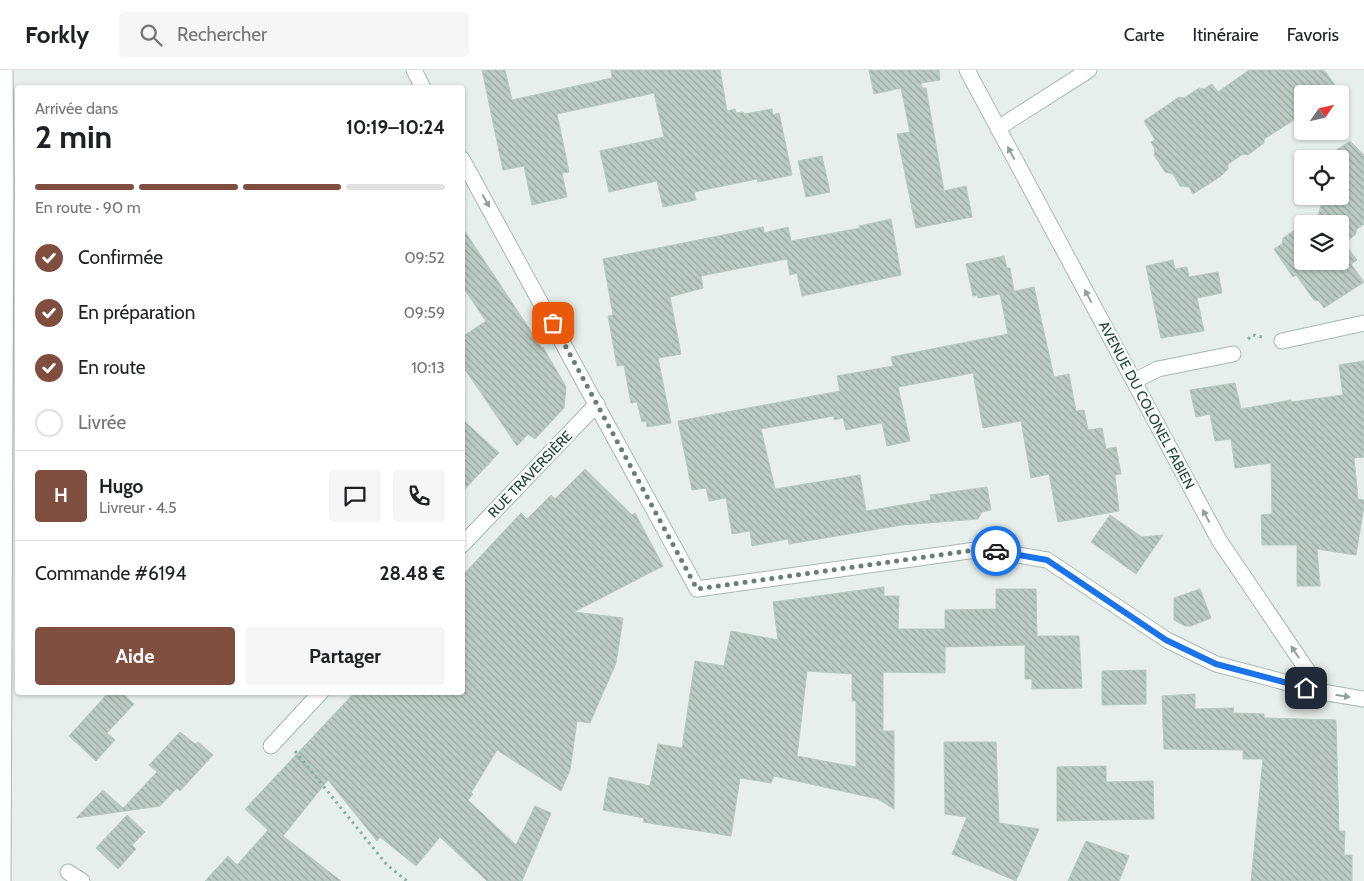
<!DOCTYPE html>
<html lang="fr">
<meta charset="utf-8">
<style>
:root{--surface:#fff;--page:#f6f6f6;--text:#202124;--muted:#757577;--line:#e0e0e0;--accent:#7f4e3f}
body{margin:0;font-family:Cabin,sans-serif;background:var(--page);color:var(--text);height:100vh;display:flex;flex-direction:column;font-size:19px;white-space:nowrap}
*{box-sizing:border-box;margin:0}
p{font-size:16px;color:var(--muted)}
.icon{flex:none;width:28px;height:28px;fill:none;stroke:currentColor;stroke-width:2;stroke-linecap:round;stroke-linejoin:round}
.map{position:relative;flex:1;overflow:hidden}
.side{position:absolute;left:15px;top:15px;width:450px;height:610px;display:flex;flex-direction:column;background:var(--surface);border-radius:5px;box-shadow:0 1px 4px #0004}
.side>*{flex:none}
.needle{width:32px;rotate:56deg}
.controls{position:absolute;left:1294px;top:15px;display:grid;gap:10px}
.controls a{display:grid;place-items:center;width:55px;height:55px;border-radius:5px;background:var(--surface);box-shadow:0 1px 4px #0004;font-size:25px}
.pin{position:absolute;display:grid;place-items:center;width:42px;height:42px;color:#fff;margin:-21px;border-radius:10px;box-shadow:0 2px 8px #0006}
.courier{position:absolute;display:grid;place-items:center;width:50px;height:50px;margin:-25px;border:4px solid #1a73e8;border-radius:50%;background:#fff;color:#222;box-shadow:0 1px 6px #0007}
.overview em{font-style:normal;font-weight:800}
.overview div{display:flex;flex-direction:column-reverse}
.overview{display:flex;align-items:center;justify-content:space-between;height:85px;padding:0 20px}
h1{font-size:32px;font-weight:800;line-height:38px}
.bar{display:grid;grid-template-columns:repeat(4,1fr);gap:8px 5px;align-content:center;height:60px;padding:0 20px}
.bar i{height:6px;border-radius:4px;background:var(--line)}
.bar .on{background:var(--accent)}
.bar p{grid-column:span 4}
.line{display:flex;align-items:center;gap:12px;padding:0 20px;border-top:1px solid var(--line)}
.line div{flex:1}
.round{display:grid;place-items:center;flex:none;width:52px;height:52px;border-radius:5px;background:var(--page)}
ol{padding:0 20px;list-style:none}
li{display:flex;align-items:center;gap:15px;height:55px}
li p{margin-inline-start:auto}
li .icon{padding:5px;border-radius:50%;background:var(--accent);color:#fff;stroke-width:4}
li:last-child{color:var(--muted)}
li i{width:28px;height:28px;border:2px solid var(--line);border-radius:50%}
.button{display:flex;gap:10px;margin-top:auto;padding:10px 20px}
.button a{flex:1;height:58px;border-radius:5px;background:var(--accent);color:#fff;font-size:20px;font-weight:800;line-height:58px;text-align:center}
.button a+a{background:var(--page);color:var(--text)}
header{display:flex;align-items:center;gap:30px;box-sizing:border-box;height:70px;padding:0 25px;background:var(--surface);border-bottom:1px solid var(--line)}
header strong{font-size:24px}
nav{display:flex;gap:28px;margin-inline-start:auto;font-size:18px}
.search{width:350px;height:45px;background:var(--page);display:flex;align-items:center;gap:12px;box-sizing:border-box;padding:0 18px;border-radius:5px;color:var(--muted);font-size:19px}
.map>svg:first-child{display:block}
</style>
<header>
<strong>Forkly</strong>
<div class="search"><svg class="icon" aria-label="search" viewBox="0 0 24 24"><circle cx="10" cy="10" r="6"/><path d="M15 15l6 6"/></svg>Rechercher</div>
<nav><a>Carte</a><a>Itinéraire</a><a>Favoris</a></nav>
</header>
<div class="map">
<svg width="1364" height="811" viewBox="0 0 1364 811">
<defs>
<pattern id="building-back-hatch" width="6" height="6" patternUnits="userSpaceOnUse" patternTransform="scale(1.25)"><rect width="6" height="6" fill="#bbcac4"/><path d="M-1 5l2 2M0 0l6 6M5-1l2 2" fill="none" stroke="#98a6a0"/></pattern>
</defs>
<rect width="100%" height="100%" fill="#e6efeb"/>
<g fill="url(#building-back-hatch)" stroke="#b8c9c2" fill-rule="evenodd">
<polygon points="482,0 505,0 512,30 612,8 611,0 720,0 727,41 735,39 736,43 743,42 744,44 772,39 773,45 779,43 792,105 758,112 757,109 694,122 696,130 663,137 657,111 609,122 600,81 664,67 654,23 557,44 569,102 562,103 567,127 532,135 524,96 503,100"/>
<polygon points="869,0 939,0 940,10 921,13 922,18 926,18 944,121 966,116 972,147 916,158 897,64 910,62 901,18 874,24"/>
<polygon points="1249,0 1324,0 1335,15 1321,24 1302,24 1302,45 1264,69 1264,73 1248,85 1243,84 1228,94 1228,99 1221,106 1193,124 1189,117 1180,116 1173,104 1165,102 1154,85 1155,79 1151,72 1155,70 1144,51 1179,27 1184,28 1199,18 1204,19 1212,14 1218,22"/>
<polygon points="1350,71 1364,85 1364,154 1357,159 1355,165 1344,173 1357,190 1351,194 1364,212 1324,238 1319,231 1314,230 1296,205 1293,207 1274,179 1282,174 1283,168 1298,158 1302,159 1302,191 1340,191 1340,154 1310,154 1317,149 1324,126 1340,126 1340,89 1323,89"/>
<polygon points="822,86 830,122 806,127 798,91"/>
<polygon points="891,149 901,205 802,226 797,203 790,205 787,189 701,206 703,218 670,227 681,284 658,288 671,353 647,357 646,351 642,352 637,332 631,333 624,295 617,296 608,246 613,245 603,189 763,157 764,163 788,157 791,171 860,158 859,156"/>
<polygon points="462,157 542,278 543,277 566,317 564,338 535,369 528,364 517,376 462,295 462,267 486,251 462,216"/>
<polygon points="1004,186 1007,198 1010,198 1014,221 1006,223 1034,217 1054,307 1069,304 1076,341 1084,340 1088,360 1102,358 1106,379 1116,377 1121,404 1115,405 1119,441 1058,452 1049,404 1031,408 1021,351 983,358 973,303 898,317 910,371 887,376 882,353 846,360 843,348 834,350 834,346 761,359 775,419 860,405 866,441 931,430 930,425 987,417 991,440 982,442 978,449 902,455 789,474 788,469 752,476 750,461 732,464 726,428 709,431 706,418 692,420 678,351 840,321 837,306 893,296 891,287 1008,264 1000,224 978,228 977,225 973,226 966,194"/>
<polygon points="1173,190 1175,199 1187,197 1189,207 1218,202 1222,223 1197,228 1204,261 1161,268 1146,196"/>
<polygon points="1364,291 1364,387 1354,388 1358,429 1364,430 1364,436 1356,485 1317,479 1320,516 1297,516 1297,475 1262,475 1261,445 1272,444 1271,393 1235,398 1231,369 1215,371 1210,344 1196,347 1190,320 1235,313 1241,339 1291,330 1291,332 1343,325 1339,295"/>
<polygon points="462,349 499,383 462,422"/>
<polygon points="585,399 632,445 635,443 663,496 574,542 623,548 616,593 590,653 577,651 570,700 561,721 497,680 471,723 473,724 468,730 516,775 535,736 551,743 522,811 487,811 440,767 416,796 380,767 377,771 328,710 283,766 341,811 205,811 228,786 237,795 268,760 245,739 355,622 462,622 462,506 521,443 527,449 551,425 555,429"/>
<polygon points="1110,445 1142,467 1163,465 1136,504 1091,472"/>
<path d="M884,517V526H899L898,559H945V540L996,539V519H1036L1037,566H1079L1082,618L1032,619V609H1025V575L945,577V603L883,602V661H894V739L878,729L774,706L771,713L740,708L731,766L643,752L644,748L603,740L609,707L650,716L658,674L682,678L695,591L724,596L731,561L778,570L773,532ZM807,601L852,604V631H856V697L797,686Z"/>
<polygon points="1200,519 1211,548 1191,556 1185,556 1174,550 1174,528"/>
<polygon points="1146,600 1146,634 1102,635 1102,601"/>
<polygon points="109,622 121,622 134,634 107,663 115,670 96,691 69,666"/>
<polygon points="1195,624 1195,639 1234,638 1233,643 1264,644 1264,648 1336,650 1339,761 1345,761 1344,785 1352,785 1352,811 1251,811 1263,689 1243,689 1243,680 1164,679 1162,626"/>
<polygon points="180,662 195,674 198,672 213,685 180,721 177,718 160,736 76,748 103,720 123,738 157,702 149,695"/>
<polygon points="944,672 996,672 999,753 1039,759 1016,811 952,784 967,747 945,744"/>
<polygon points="1106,696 1106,712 1153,711 1154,749 1057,751 1057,697"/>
<polygon points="127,745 145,762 132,775 136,779 118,799 96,778"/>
<polygon points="1086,771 1129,786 1119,811 1068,811"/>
</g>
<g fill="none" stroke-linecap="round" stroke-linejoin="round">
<g stroke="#a8b8b2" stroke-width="17">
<g id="minor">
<polyline points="414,0 423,18"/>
<polyline points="967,0 1219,470 1322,622"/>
<polyline points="998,58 1089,0"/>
<polyline points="462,89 697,519 983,479 1047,490 1167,570 1216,594 1322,622 1364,629"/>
<polyline points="1282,271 1364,253"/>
<polyline points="1134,311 1158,299 1233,284"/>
<polyline points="462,475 597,334"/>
<polyline points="271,676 321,622"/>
<polyline points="68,802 82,811"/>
<polyline points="3,811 6,112 5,0"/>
</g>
</g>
<g stroke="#86b3a5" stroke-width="3" stroke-dasharray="2.5 4" stroke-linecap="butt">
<polyline points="1248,269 1253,265 1262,267"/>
<polyline points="295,681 387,795 407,811"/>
</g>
<use href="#minor" stroke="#fff" stroke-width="15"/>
</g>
<defs><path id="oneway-solid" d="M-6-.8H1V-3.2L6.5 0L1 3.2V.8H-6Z" transform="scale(1.25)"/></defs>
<g fill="#92a09c">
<use href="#oneway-solid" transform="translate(1011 83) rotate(-118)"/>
<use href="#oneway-solid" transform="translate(486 131) rotate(61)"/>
<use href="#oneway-solid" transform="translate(1088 226) rotate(-118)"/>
<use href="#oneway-solid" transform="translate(1206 446) rotate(-118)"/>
<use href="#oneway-solid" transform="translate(1295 582) rotate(-123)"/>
<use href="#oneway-solid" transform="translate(1343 626) rotate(9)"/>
</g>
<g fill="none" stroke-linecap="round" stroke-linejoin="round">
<polyline stroke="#687f78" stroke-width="5" stroke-dasharray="0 9" points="553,253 697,519 982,479 996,481"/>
<polyline stroke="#1a73e8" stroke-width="6" points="996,481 1047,490 1166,570 1216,594 1306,618"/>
</g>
<g text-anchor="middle" stroke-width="5" stroke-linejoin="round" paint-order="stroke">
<g font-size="14" fill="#24423a" stroke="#f7fbf9">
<text transform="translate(1147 335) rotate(62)" y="5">AVENUE DU COLONEL FABIEN</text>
<text transform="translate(530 404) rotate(-46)" y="5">RUE TRAVERSIÈRE</text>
</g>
</g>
</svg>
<div class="controls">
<a><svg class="needle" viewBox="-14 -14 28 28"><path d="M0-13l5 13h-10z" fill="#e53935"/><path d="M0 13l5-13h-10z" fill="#757577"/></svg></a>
<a><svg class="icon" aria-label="locate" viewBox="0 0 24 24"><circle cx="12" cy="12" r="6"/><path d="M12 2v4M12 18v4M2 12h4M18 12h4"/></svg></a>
<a><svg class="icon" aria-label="layers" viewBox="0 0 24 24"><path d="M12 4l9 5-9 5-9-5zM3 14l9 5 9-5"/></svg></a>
</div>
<div class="pin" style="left:553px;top:253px;background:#ea580c"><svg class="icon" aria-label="bag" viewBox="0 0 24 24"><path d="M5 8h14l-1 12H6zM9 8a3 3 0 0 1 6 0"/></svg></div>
<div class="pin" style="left:1306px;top:618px;background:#1f2937"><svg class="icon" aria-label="home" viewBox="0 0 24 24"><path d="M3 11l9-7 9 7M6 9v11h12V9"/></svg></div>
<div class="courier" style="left:996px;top:481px"><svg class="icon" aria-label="car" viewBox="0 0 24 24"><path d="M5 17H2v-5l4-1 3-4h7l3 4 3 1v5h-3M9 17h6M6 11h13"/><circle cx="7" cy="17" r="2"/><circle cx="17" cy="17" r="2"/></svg></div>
<section class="side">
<div class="overview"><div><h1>2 min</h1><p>Arrivée dans</p></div><em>10:19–10:24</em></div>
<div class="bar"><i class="on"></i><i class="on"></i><i class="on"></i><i></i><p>En route · 90 m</p></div>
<ol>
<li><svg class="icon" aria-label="check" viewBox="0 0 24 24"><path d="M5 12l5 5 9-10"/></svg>Confirmée<p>09:52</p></li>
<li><svg class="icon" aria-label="check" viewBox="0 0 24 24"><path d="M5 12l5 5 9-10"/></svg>En préparation<p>09:59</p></li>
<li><svg class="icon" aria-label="check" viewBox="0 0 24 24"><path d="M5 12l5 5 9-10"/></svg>En route<p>10:13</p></li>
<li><i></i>Livrée</li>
</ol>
<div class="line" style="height:90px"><b class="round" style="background:var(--accent);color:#fff">H</b><div><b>Hugo</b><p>Livreur · 4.5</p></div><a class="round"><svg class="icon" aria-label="chat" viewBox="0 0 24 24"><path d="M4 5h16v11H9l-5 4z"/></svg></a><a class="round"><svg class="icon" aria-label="phone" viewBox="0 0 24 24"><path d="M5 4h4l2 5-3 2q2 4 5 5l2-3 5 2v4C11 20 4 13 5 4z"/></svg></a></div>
<div class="line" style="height:65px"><div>Commande #6194</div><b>28.48 €</b></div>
<div class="button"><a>Aide</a><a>Partager</a></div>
</section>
</div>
